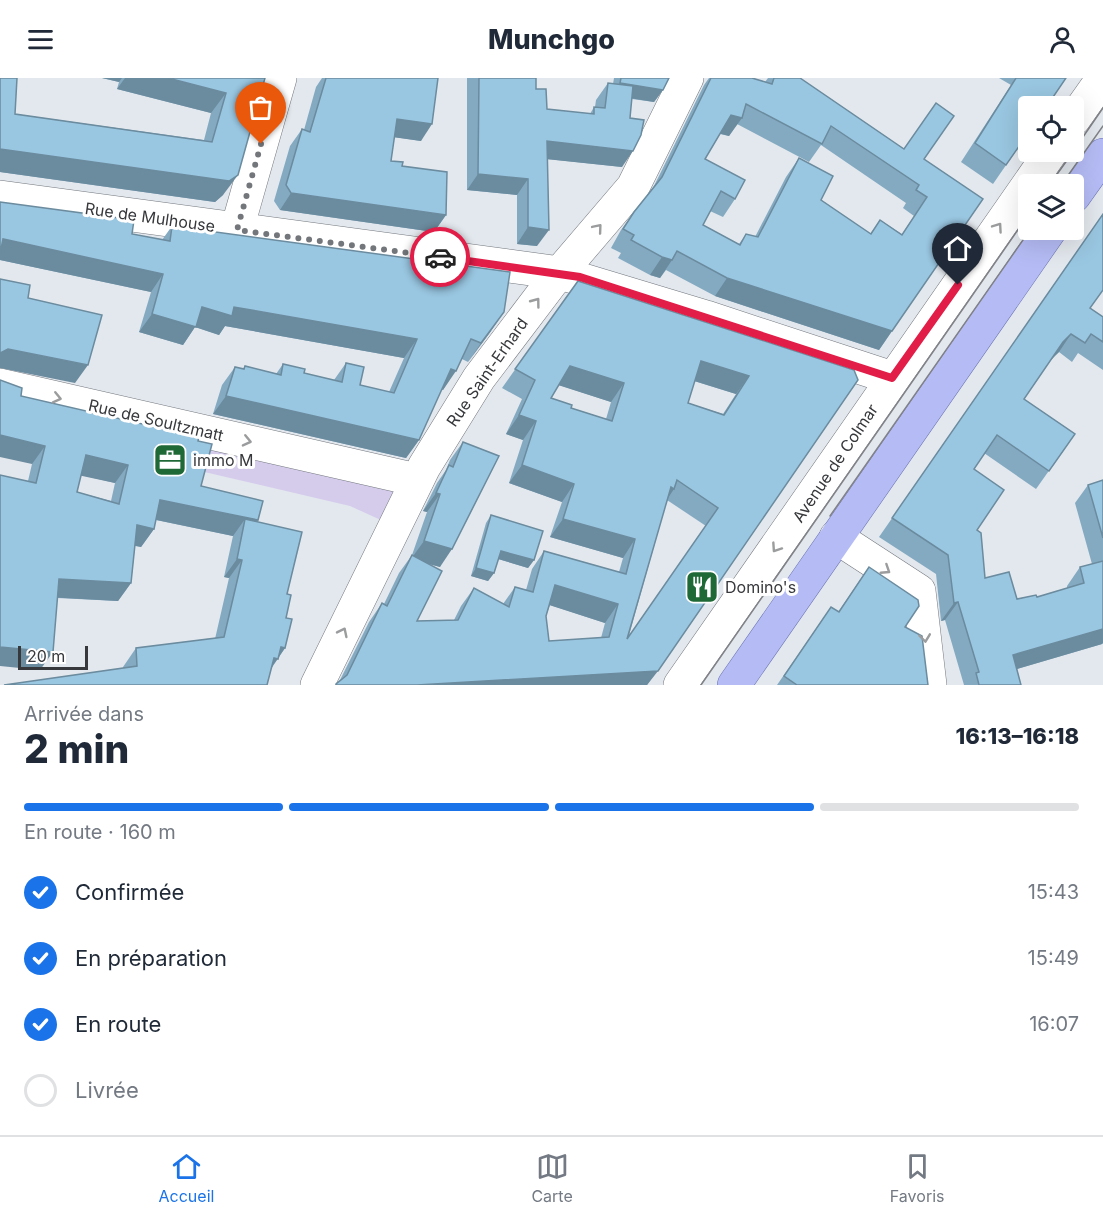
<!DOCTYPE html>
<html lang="fr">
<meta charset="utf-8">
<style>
:root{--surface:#fff;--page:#f6f6f7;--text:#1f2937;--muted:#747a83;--line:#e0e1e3;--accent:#1a73e8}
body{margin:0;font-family:Inter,sans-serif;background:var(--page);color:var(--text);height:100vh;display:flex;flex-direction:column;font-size:22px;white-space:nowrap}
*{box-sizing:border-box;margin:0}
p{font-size:20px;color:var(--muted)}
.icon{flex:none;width:33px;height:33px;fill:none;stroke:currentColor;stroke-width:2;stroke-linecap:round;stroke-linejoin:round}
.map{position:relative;height:607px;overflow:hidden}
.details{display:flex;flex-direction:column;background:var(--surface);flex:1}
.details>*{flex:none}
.buttons{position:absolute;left:1018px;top:18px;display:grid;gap:12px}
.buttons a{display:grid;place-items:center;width:66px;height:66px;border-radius:6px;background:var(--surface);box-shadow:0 6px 24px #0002;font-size:30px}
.scale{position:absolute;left:18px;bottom:15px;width:70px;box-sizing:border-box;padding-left:6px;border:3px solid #37383b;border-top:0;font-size:16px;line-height:21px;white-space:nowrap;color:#37383b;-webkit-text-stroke:4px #fff;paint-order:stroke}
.pin{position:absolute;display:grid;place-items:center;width:51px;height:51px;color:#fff;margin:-62px -26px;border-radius:50% 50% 50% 0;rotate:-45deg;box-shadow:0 0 6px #0007}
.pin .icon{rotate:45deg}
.courier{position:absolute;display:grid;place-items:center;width:60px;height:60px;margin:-30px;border:4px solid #e11d48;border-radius:50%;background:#fff;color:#222;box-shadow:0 2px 8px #0007}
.headline em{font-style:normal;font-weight:800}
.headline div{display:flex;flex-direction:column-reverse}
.headline{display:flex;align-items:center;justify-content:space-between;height:102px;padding:0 24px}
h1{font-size:39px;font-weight:800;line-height:45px}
.bar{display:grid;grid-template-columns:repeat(4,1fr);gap:9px 6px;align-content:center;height:72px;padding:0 24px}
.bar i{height:8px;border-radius:4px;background:var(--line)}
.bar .on{background:var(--accent)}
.bar p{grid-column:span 4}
ol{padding:0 24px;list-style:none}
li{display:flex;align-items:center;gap:18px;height:66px}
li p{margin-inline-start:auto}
li .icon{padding:6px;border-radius:50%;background:var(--accent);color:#fff;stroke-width:4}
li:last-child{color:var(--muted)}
li i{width:33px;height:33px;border:3px solid var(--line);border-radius:50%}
header{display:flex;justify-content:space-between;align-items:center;height:78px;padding:0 24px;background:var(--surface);font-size:27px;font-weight:800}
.tab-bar{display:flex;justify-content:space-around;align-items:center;height:84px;border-top:2px solid var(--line);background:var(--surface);font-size:16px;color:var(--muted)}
.tab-bar a{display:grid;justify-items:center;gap:3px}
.tab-bar .on{color:var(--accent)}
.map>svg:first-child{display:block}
</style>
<header><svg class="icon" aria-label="menu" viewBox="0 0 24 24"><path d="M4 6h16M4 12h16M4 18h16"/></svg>Munchgo<svg class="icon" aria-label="person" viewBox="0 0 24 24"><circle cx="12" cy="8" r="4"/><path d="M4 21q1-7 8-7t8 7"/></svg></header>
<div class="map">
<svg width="1103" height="607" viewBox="0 0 1103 607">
<rect width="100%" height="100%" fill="#e3e8ee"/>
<polygon fill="#d5ccec" points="207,366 396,412 383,443 350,428 200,393"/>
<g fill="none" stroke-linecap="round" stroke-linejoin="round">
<g stroke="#73787e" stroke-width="34">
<g id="minor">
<polyline points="1074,41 1103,0"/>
<polyline points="0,119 560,195 706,239 892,300"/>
<polyline points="237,151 280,0"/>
<polyline points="0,307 417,402"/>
<polyline points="836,459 919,513 930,607"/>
<polyline points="317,607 424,389 479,300 551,205 633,109 687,0"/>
<polyline points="680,607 1051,74"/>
</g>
</g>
<g stroke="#6971b0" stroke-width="34">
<g id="major">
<polyline points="1074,118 1103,77"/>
<polyline points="734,607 1050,152"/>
</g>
</g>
<use href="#minor" stroke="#fff" stroke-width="33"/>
<use href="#major" stroke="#b5bcf5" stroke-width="33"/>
<g stroke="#808287" stroke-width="1.5">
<polyline points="1074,72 1103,30"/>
<polyline points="1050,106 1073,74"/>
<polyline points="1062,106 1103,48"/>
<polyline points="830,438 1030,152"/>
<polyline points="701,607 1029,136"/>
</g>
</g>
<g fill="#84aac2" fill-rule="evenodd">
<polygon points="0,0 15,36 204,62 211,35 117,11 119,4 102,0 265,0 223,117 215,124 0,94"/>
<polygon points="322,0 438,0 421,63 394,59 391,83 402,88 446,137 434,154 280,132 274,123 290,68 302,51 304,52 316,9"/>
<polygon points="467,0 536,0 536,11 547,31 590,36 594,29 595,29 596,22 608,5 613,6 614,0 669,0 663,12 654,24 632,21 622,89 547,81 537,168 517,166 517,117 467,112"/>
<path d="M709,0H752L765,4L768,0H800L904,71L924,81L983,121L879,272L715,218L666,192L660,200L650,197L618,180L621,175L611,170L621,152L634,134L653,110L704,7ZM737,46L809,84L821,67L906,125L903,130L914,138L902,156L880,142L870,156L821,122L799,80L786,99L755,159L746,156L739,166L703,147L710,133L723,139L735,121L705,81L720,56L729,58Z"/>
<polygon points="999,0 1066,0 993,106 961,84 1011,7"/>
<polygon points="0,124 132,156 162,162 172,148 491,253 468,284 462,281 443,312 442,311 419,362 406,380 213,336 222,307 235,289 243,291 245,288 276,296 283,286 304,295 334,302 346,285 360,307 389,314 404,280 225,248 219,257 195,249 183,267 139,254 151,214 0,182"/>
<polygon points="1103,136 1090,230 1103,239 1103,292 1078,275 1072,284 1059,274 1050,282 1024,321 1075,356 1036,411 984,375 974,391 977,452 985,500 1017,521 1037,519 1067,510 1067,508 1080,489 1092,486 1075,425 1088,407 1103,402 1103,565 1102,566 1017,591 1021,607 964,607 945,542 941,543 936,496 879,459"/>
<path d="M578,203L858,302L647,607H335L340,602L369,544L382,525L384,526L399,495L412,477L427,434L423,433L437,405L446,392L450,382L463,364L440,489L429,486L417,543L454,542L461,528L474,510L503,526L515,509L526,512L532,491L544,473L619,494L623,480L550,459L562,424L509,405L523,362L506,356L522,321L502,310ZM694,303L736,316L723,336L688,325ZM559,307L611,324L606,341L571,330L551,320ZM667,422L706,448L628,561ZM550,527L605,545L601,560L549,563L546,538Z"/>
<path d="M21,318L198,363L201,408L258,442L257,443L287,516L285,570L271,591L123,590V589L136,570L215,561L229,500L224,499L233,458L156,442L154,451L141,469L135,468L131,505L118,523L57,520L40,592L28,403L32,386ZM81,397L115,405L111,423L77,414Z"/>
<polygon points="491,437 534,482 528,490 498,481 494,495 488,503 471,498 486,445"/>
<polygon points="869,489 905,549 928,607 777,607 831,529 838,534"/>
</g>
<g fill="#6b8b9e">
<polygon points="102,0 122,0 119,4"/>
<polygon points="125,0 168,0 226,15 211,35 117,11"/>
<polygon points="620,5 663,12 654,24 611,17"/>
<polygon points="731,37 742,40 729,58 718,55"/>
<polygon points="397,41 432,46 421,63 385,58"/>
<polygon points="547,63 633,73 622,89 536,80"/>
<polygon points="0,71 238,97 223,117 215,124 0,94"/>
<polygon points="478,96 528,101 517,117 467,112"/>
<polygon points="291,115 446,137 434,154 280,132"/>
<polygon points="528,149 549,152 537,168 517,166"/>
<polygon points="3,161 163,196 151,214 0,182 0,165"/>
<polygon points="662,179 672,182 660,200 650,197"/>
<polygon points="727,200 892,253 879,272 715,218"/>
<polygon points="202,229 234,229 417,261 404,280 225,248 219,257 195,249 183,267 139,254 152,236"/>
<polygon points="504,234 491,253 468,284 481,265"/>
<polygon points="1071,256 1059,274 1050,283 1063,264"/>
<polygon points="8,271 88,287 75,305 0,290 0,275"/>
<polygon points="701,283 749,298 736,316 688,301"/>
<polygon points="570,288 624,305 611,324 558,307"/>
<polygon points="451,291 456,293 443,312 438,309"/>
<polygon points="226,318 419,362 406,380 213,336"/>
<polygon points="519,337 536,343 523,362 506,356"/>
<polygon points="0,357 45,368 32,386 0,379"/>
<polygon points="86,377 128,387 115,405 73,396"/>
<polygon points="522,387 574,406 562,424 509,405"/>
<polygon points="671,409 674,411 662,429"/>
<polygon points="436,415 440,416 427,434 423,433"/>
<polygon points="160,422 258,442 245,461 245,441 233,458 147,440"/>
<polygon points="563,441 635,461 623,480 550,459"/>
<polygon points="137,447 154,451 141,469 124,465"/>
<polygon points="424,463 452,471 440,489 411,481"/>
<polygon points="501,473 534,482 528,490 495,480"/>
<polygon points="237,481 242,482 229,500 224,499"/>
<polygon points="476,490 494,495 488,503 471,498"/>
<polygon points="59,501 131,505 118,523 46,519"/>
<polygon points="555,507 618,526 605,545 543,525"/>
<polygon points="958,524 945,542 941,543 954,525"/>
<polygon points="1103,551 1103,565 1102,566 1000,596 1013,577"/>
<polygon points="0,569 53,574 40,592 0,588"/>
<polygon points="281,569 285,570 265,599 261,598"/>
<polygon points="658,593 647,607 417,607"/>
</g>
<g fill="#99c6e1" stroke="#6b8b9e" stroke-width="1.5" fill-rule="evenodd">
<polygon points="0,0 17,0 15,36 212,64 226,15 168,0 265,0 238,97 229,103 0,71"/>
<polygon points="326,0 438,0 432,46 397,41 391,83 403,84 402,88 447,94 446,137 291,115 286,107 302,51 310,54"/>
<polygon points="479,0 536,0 536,11 546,11 547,31 594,36 594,29 605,30 608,5 633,8 630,40 644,42 641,57 633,73 547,63 549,152 528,149 528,101 478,96"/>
<polygon points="621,0 669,0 663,12 620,5"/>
<path d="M711,0H752L772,6L774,0H800L904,71L936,25L954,38L924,81L983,121L892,253L727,200L677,173L672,182L662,179L631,162L634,157L623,151L634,134L662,99ZM746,26L822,66L831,48L919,107L916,112L927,119L902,157L880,142L871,156L821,122L833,98L799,80L758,159L746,156L740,167L703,147L721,113L735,121L745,102L705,81L731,37L742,40Z"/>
<polygon points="1016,0 1066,0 1047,28 1029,28 1029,54 1006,87 975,65"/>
<polygon points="0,124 134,142 132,156 170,163 172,148 510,194 504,234 481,265 471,261 456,293 451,291 419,362 226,318 235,289 244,291 245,288 281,297 283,286 305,291 304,295 342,304 346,285 364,289 360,307 394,315 417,261 234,229 232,238 202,229 196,249 152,236 163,196 3,161 0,176"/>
<polygon points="1103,136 1103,212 1090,230 1103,239 1103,264 1091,256 1085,265 1071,256 1063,264 1024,321 1075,356 1049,393 997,357 974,391 1004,412 977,452 981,455 985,500 1009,494 1017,521 1036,517 1037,519 1084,505 1080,489 1103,483 1103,551 1013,577 1021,607 979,607 976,595 979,594 958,524 954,525 948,477 892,440"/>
<polygon points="0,201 30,207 28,220 102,237 88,287 8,271 0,275"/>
<path d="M578,203L854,292L858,302L658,593L417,607H337L336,606L347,597L382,525L387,528L412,477L442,493L417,543L458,542L474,510L509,529L515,509L533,514L544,473L626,496L635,461L563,441L574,406L522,387L536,343L519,337L535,302L515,291ZM701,283L749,298L724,337L688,325ZM570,288L624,305L612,343L571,330L572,327L551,320ZM677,402L718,430L627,561L671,409L674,411ZM555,507L618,526L609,559L549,563L546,538Z"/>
<path d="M0,302L22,310L21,318L199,359L198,363L212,366L201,408L263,423L258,442L160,422L154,451L137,447L131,505L59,501L53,574L0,569V397L36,405L45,368L0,357ZM86,377L128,387L119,426L77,414Z"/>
<polygon points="463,364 499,378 452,471 424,463 440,416 436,415 449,387 453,389"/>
<polygon points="1103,402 1103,460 1088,407"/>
<polygon points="491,437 543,453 534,482 501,473 494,495 476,490"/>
<polygon points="245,441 302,454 287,516 291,517 286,540 292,541 285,570 281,569 278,581 274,580 267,607 4,607 137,588 136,570 224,559 242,482 237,481"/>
<polygon points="869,489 918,522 919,528 905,549 922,558 928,607 797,607 784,598 831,529 839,534"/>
</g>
<defs><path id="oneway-chevron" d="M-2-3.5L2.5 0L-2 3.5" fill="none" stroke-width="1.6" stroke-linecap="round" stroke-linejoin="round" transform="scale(1.5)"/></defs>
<g stroke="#9b9c9d">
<use href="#oneway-chevron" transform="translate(998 149) rotate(-55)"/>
<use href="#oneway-chevron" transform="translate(598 150) rotate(-50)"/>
<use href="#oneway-chevron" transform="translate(536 224) rotate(-53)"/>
<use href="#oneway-chevron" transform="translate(57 320) rotate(13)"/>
<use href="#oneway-chevron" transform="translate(247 363) rotate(13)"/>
<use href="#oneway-chevron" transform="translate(776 470) rotate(124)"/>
<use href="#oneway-chevron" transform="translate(886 492) rotate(33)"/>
<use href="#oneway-chevron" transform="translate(343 554) rotate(-64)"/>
<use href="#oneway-chevron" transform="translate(925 560) rotate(83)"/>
</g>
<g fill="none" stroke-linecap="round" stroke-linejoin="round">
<polyline stroke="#73767a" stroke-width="6" stroke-dasharray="0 10.8" points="261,66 237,152 440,179"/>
<polyline stroke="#e11d48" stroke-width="8" points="440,179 580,199 892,300 958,207"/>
</g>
<defs>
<g id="office-square" transform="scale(1.725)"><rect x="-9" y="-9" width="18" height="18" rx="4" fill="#1f6937" stroke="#fff"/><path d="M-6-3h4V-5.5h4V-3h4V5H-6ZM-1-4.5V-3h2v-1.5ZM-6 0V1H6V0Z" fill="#fff"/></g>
<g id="restaurant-square" transform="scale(1.725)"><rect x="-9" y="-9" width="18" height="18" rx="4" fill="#1f6937" stroke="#fff"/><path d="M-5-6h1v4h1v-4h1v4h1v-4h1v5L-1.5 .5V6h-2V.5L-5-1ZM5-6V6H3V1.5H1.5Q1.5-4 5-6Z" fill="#fff"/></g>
</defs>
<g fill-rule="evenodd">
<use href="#office-square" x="170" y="382"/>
<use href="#restaurant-square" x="702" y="509"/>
</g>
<g text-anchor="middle" stroke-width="6" stroke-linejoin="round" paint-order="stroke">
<g font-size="16" fill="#37383b" stroke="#fff">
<text transform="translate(150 139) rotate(8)" y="6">Rue de Mulhouse</text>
<text transform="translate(487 294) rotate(-55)" y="6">Rue Saint-Erhard</text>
<text transform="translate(156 342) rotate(13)" y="6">Rue de Soultzmatt</text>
<text transform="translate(835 385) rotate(-56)" y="6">Avenue de Colmar</text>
</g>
<g font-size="16" fill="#37383b" stroke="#fff" text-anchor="start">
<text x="193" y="388">immo M</text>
<text x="725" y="515">Domino's</text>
</g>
</g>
</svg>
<div class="buttons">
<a><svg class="icon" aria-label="locate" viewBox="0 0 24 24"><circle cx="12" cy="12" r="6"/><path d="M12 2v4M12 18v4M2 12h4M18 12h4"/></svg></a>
<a><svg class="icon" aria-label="layers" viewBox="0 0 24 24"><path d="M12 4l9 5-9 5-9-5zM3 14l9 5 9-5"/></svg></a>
</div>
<div class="scale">20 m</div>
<div class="pin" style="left:261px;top:66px;background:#ea580c"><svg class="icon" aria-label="bag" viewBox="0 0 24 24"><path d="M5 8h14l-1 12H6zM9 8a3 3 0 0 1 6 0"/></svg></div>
<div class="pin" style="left:958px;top:207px;background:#1f2937"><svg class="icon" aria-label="home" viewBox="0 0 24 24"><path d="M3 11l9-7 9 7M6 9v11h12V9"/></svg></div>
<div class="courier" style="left:440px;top:179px"><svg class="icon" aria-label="car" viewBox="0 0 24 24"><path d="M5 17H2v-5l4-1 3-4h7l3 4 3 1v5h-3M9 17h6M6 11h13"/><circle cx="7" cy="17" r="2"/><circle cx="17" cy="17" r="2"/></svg></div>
</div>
<section class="details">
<div class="headline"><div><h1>2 min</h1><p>Arrivée dans</p></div><em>16:13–16:18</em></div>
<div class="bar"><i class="on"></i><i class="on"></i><i class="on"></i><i></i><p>En route · 160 m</p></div>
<ol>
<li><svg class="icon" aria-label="check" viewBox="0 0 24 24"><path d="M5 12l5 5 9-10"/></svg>Confirmée<p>15:43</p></li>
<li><svg class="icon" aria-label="check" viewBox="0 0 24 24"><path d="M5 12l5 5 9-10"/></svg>En préparation<p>15:49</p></li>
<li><svg class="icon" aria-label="check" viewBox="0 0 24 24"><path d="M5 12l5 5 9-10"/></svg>En route<p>16:07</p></li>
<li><i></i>Livrée</li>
</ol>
</section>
<nav class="tab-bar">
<a class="on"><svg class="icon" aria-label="home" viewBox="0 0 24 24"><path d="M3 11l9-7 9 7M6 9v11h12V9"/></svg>Accueil</a>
<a><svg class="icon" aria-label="map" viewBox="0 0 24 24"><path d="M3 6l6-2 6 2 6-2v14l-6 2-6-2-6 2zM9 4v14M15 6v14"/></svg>Carte</a>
<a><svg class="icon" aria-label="saved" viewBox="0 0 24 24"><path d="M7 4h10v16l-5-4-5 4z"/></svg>Favoris</a>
</nav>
